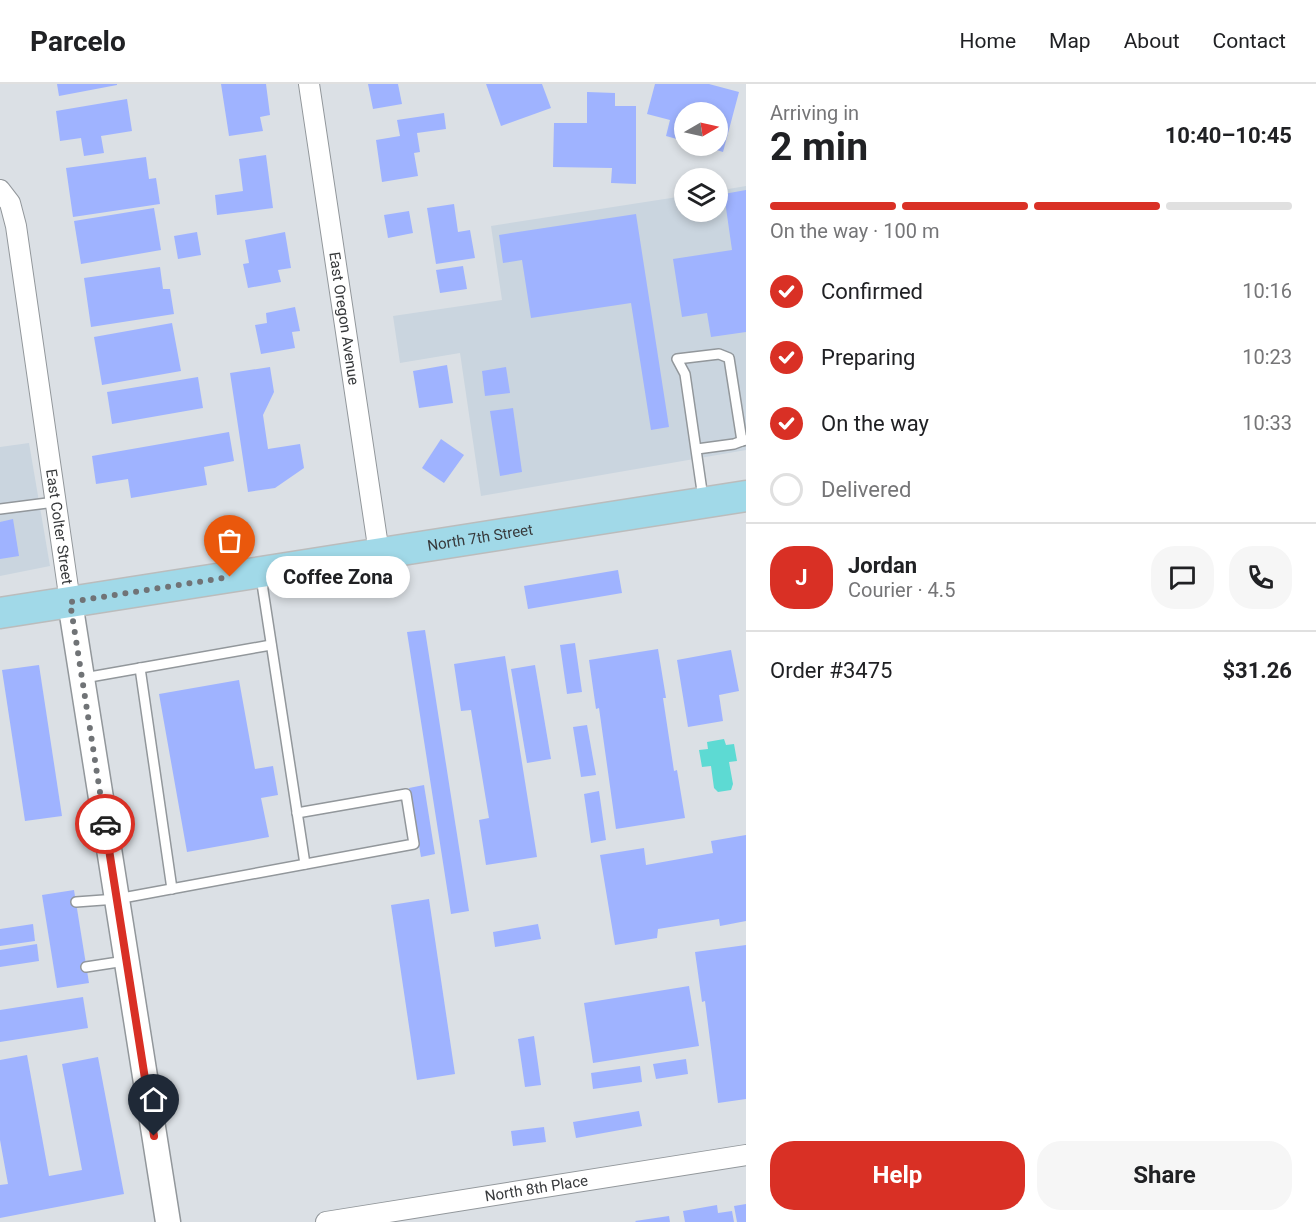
<!DOCTYPE html>
<meta charset="utf-8">
<style>
:root{--surface:#fff;--page:#f6f6f6;--text:#202124;--muted:#757577;--line:#e0e0e0;--accent:#d93025}
body{margin:0;font-family:Roboto,sans-serif;background:var(--page);color:var(--text);height:100vh;display:flex;flex-direction:column;font-size:22px;white-space:nowrap}
*{box-sizing:border-box;margin:0}
p{font-size:20px;color:var(--muted)}
.icon{flex:none;width:33px;height:33px;fill:none;stroke:currentColor;stroke-width:2;stroke-linecap:round;stroke-linejoin:round}
.map{position:relative;flex:1;overflow:hidden}
.panel{display:flex;flex-direction:column;background:var(--surface);width:570px}
.panel>*{flex:none}
.needle{width:39px;rotate:81deg}
.controls{position:absolute;left:674px;top:18px;display:grid;gap:12px}
.controls a{display:grid;place-items:center;width:54px;height:54px;border-radius:50%;background:var(--surface);box-shadow:0 3px 9px #0003;font-size:30px}
.pin{position:absolute;display:grid;place-items:center;width:51px;height:51px;color:#fff;margin:-62px -26px;border-radius:50% 50% 50% 0;rotate:-45deg;box-shadow:0 0 6px #0007}
.pin .icon{rotate:45deg}
.courier{position:absolute;display:grid;place-items:center;width:60px;height:60px;margin:-30px;border:4px solid #d93025;border-radius:50%;background:#fff;color:#222;box-shadow:0 2px 8px #0007}
.bubble{position:absolute;height:42px;border-radius:21px;background:var(--surface);box-shadow:0 3px 9px #0003;font-size:20px;font-weight:700;line-height:42px;text-align:center}
.summary em{font-style:normal;font-weight:700}
.summary div{display:flex;flex-direction:column-reverse}
.summary{display:flex;align-items:center;justify-content:space-between;height:102px;padding:0 24px}
h1{font-size:39px;font-weight:700;line-height:45px}
.bar{display:grid;grid-template-columns:repeat(4,1fr);gap:9px 6px;align-content:center;height:72px;padding:0 24px}
.bar i{height:8px;border-radius:4px;background:var(--line)}
.bar .active{background:var(--accent)}
.bar p{grid-column:span 4}
.line{display:flex;align-items:center;gap:15px;padding:0 24px;border-top:2px solid var(--line)}
.line div{flex:1}
.round{display:grid;place-items:center;flex:none;width:63px;height:63px;border-radius:24px;background:var(--page)}
ol{padding:0 24px;list-style:none}
li{display:flex;align-items:center;gap:18px;height:66px}
li p{margin-inline-start:auto}
li .icon{padding:6px;border-radius:50%;background:var(--accent);color:#fff;stroke-width:4}
li:last-child{color:var(--muted)}
li i{width:33px;height:33px;border:3px solid var(--line);border-radius:50%}
.action{display:flex;gap:12px;margin-top:auto;padding:12px 24px}
.action a{flex:1;height:69px;border-radius:24px;background:var(--accent);color:#fff;font-size:24px;font-weight:700;line-height:69px;text-align:center}
.action a+a{background:var(--page);color:var(--text)}
header{display:flex;align-items:center;gap:36px;box-sizing:border-box;height:84px;padding:0 30px;background:var(--surface);border-bottom:2px solid var(--line)}
header strong{font-size:28px}
nav{display:flex;gap:33px;margin-inline-start:auto;font-size:21px}
main{display:flex;flex:1;min-height:0}
.map>svg:first-child{display:block}
</style>
<header>
<strong>Parcelo</strong>
<nav><a>Home</a><a>Map</a><a>About</a><a>Contact</a></nav>
</header>
<main>
<div class="map">
<svg width="746" height="1138" viewBox="0 0 746 1138">
<rect width="100%" height="100%" fill="#dbe0e5"/>
<g fill="#cad5df">
<polygon points="746,102 746,366 481,412 460,269 400,279 393,232 502,216 491,142 684,112 684,128 717,128 717,107"/>
<polygon points="29,359 50,482 0,492 0,363"/>
</g>
<polygon fill="#5ddad3" points="724,655 726,661 734,660 737,677 729,678 733,700 731,706 718,708 714,704 711,682 702,683 699,666 708,665 707,658"/>
<g fill="#9fb3ff">
<polygon points="57,0 117,0 117,1 59,12"/>
<polygon points="221,0 266,0 270,31 260,33 263,47 229,52"/>
<polygon points="368,0 398,0 402,20 373,25"/>
<polygon points="486,0 542,0 551,24 501,42"/>
<polygon points="655,0 709,0 739,8 723,68 704,62 717,62 717,28 684,28 684,57 666,52 670,36 647,30"/>
<polygon points="587,8 615,9 615,22 636,22 636,100 611,99 612,84 553,83 554,39 587,39"/>
<polygon points="127,15 132,47 101,52 104,69 84,72 81,54 60,57 56,27"/>
<polygon points="444,29 446,45 417,49 420,68 414,69 418,92 382,98 376,56 400,52 397,36"/>
<polygon points="266,71 273,124 217,131 215,111 243,107 239,75"/>
<polygon points="146,73 149,95 156,94 160,120 73,133 66,84"/>
<polygon points="746,106 746,248 711,253 707,229 682,233 673,175 732,166 724,110"/>
<polygon points="454,120 458,148 470,146 475,174 436,180 427,124"/>
<polygon points="154,124 161,166 81,180 74,137"/>
<polygon points="409,127 413,149 388,154 384,131"/>
<polygon points="636,130 669,343 651,346 631,219 531,234 522,176 503,179 499,151"/>
<polygon points="197,148 201,171 178,175 174,152"/>
<polygon points="285,148 291,184 278,186 281,198 248,204 243,180 249,179 245,156"/>
<polygon points="463,182 467,205 440,209 436,186"/>
<polygon points="160,183 163,205 170,205 174,230 91,243 84,194"/>
<polygon points="295,223 300,247 292,248 295,264 261,270 255,241 267,239 266,229"/>
<polygon points="172,239 181,287 102,301 94,253"/>
<polygon points="447,281 453,319 419,324 413,287"/>
<polygon points="270,283 274,308 263,331 268,365 300,360 304,384 275,404 248,408 230,289"/>
<polygon points="506,283 510,309 485,312 482,287"/>
<polygon points="198,293 203,324 112,340 107,308"/>
<polygon points="513,324 522,388 500,392 490,327"/>
<polygon points="229,348 234,377 204,383 207,401 131,414 128,395 96,400 92,372"/>
<polygon points="441,355 464,371 444,399 422,384"/>
<polygon points="13,435 19,472 0,475 0,438"/>
<polygon points="618,486 622,509 528,525 524,502"/>
<polygon points="425,546 469,827 451,830 407,548"/>
<polygon points="575,559 582,608 567,610 560,561"/>
<polygon points="658,565 666,614 663,614 674,687 677,686 685,734 616,745 599,624 596,625 589,576"/>
<polygon points="731,566 739,607 719,611 723,637 688,643 677,576"/>
<polygon points="505,572 537,773 486,781 479,736 489,734 471,626 461,627 454,580"/>
<polygon points="39,581 62,732 25,737 2,586"/>
<polygon points="535,581 551,675 527,679 511,585"/>
<polygon points="239,596 255,685 273,682 278,711 261,714 269,753 187,768 159,610"/>
<polygon points="587,641 596,691 581,693 573,643"/>
<polygon points="424,701 435,770 421,773 409,704"/>
<polygon points="599,707 606,756 591,759 584,710"/>
<polygon points="746,751 746,837 720,842 719,835 658,845 657,854 615,861 600,771 644,764 646,781 713,769 711,757"/>
<polygon points="74,806 89,899 57,904 42,811"/>
<polygon points="429,815 455,990 417,996 391,821"/>
<polygon points="33,840 35,857 0,862 0,845"/>
<polygon points="538,840 541,855 495,863 493,848"/>
<polygon points="37,860 39,877 0,883 0,866"/>
<polygon points="746,861 746,1015 718,1019 705,917 702,918 695,868"/>
<polygon points="689,902 699,962 593,979 584,919"/>
<polygon points="83,913 88,944 0,958 0,926"/>
<polygon points="534,952 541,1001 525,1003 518,955"/>
<polygon points="27,971 49,1092 82,1086 62,980 98,973 124,1110 0,1134 0,1101 8,1100 0,1056 0,976"/>
<polygon points="686,975 688,990 656,995 653,980"/>
<polygon points="640,982 642,998 593,1005 591,989"/>
<polygon points="639,1027 642,1042 576,1054 573,1038"/>
<polygon points="544,1043 546,1058 513,1062 511,1047"/>
<polygon points="746,1120 746,1138 737,1138 734,1122"/>
<polygon points="717,1121 718,1129 732,1127 734,1138 685,1138 683,1127"/>
<polygon points="669,1132 670,1138 636,1138 635,1137"/>
</g>
<g fill="none" stroke-linecap="round" stroke-linejoin="round">
<g stroke="#92979b" stroke-width="12">
<g id="service">
<polyline points="697,365 734,360 742,357"/>
<polyline points="703,414 685,290 677,275 719,270 729,274 742,357 746,356"/>
<polyline points="0,425 55,418"/>
<polyline points="261,493 305,780"/>
<polyline points="140,584 172,805"/>
<polyline points="84,594 271,561"/>
<polyline points="76,818 117,815 414,760 406,710 297,729"/>
<polyline points="86,883 125,877"/>
</g>
</g>
<g stroke="#92979b" stroke-width="22">
<g id="minor">
<path id="s1" d="M309,0L379,469"/>
<path id="s2" d="M0,106L10,119L16,142L70,518"/>
<path id="s3" d="M326,1138L746,1071"/>
</g>
</g>
<g stroke="#92979b" stroke-width="27">
<polyline id="tertiary" points="70,518 168,1138"/>
</g>
<g stroke="#bbbcbc" stroke-width="33">
<g id="primary">
<path id="s4" d="M0,529L746,412"/>
</g>
</g>
<use href="#service" stroke="#fff" stroke-width="9"/>
<use href="#minor" stroke="#fff" stroke-width="20"/>
<use href="#tertiary" stroke="#fff" stroke-width="24"/>
<use href="#primary" stroke="#a1d9e8" stroke-width="30"/>
</g>
<g fill="none" stroke-linecap="round" stroke-linejoin="round">
<polyline stroke="#707376" stroke-width="6" stroke-dasharray="0 10.8" points="105,740 70,518 230,493"/>
<polyline stroke="#d93025" stroke-width="8" points="105,740 154,1052"/>
</g>
<g text-anchor="middle" stroke-width="4.5" stroke-linejoin="round" paint-order="stroke">
<g font-size="15" fill="#37393b" stroke="#e8edf2">
<text dy="5" stroke="none"><textPath href="#s1" startOffset="237">East Oregon Avenue</textPath></text>
<text dy="5" stroke="none"><textPath href="#s2" startOffset="344">East Colter Street</textPath></text>
<text dy="5" stroke="none"><textPath href="#s4" startOffset="486">North 7th Street</textPath></text>
<text dy="5" stroke="none"><textPath href="#s3" startOffset="213">North 8th Place</textPath></text>
</g>
</g>
</svg>
<div class="controls">
<a><svg class="needle" viewBox="-14 -14 28 28"><path d="M0-13l5 13h-10z" fill="#e53935"/><path d="M0 13l5-13h-10z" fill="#757577"/></svg></a>
<a><svg class="icon" aria-label="layers" viewBox="0 0 24 24"><path d="M12 4l9 5-9 5-9-5zM3 14l9 5 9-5"/></svg></a>
</div>
<div class="pin" style="left:230px;top:493px;background:#ea580c"><svg class="icon" aria-label="bag" viewBox="0 0 24 24"><path d="M5 8h14l-1 12H6zM9 8a3 3 0 0 1 6 0"/></svg></div>
<div class="pin" style="left:154px;top:1052px;background:#1f2937"><svg class="icon" aria-label="home" viewBox="0 0 24 24"><path d="M3 11l9-7 9 7M6 9v11h12V9"/></svg></div>
<div class="courier" style="left:105px;top:740px"><svg class="icon" aria-label="car" viewBox="0 0 24 24"><path d="M5 17H2v-5l4-1 3-4h7l3 4 3 1v5h-3M9 17h6M6 11h13"/><circle cx="7" cy="17" r="2"/><circle cx="17" cy="17" r="2"/></svg></div>
<div class="bubble" style="left:266px;top:472px;width:144px">Coffee Zona</div>
</div>
<section class="panel">
<div class="summary"><div><h1>2 min</h1><p>Arriving in</p></div><em>10:40–10:45</em></div>
<div class="bar"><i class="active"></i><i class="active"></i><i class="active"></i><i></i><p>On the way · 100 m</p></div>
<ol>
<li><svg class="icon" aria-label="check" viewBox="0 0 24 24"><path d="M5 12l5 5 9-10"/></svg>Confirmed<p>10:16</p></li>
<li><svg class="icon" aria-label="check" viewBox="0 0 24 24"><path d="M5 12l5 5 9-10"/></svg>Preparing<p>10:23</p></li>
<li><svg class="icon" aria-label="check" viewBox="0 0 24 24"><path d="M5 12l5 5 9-10"/></svg>On the way<p>10:33</p></li>
<li><i></i>Delivered</li>
</ol>
<div class="line" style="height:108px"><b class="round" style="background:var(--accent);color:#fff">J</b><div><b>Jordan</b><p>Courier · 4.5</p></div><a class="round"><svg class="icon" aria-label="chat" viewBox="0 0 24 24"><path d="M4 5h16v11H9l-5 4z"/></svg></a><a class="round"><svg class="icon" aria-label="phone" viewBox="0 0 24 24"><path d="M5 4h4l2 5-3 2q2 4 5 5l2-3 5 2v4C11 20 4 13 5 4z"/></svg></a></div>
<div class="line" style="height:78px"><div>Order #3475</div><b>$31.26</b></div>
<div class="action"><a>Help</a><a>Share</a></div>
</section>
</main>
